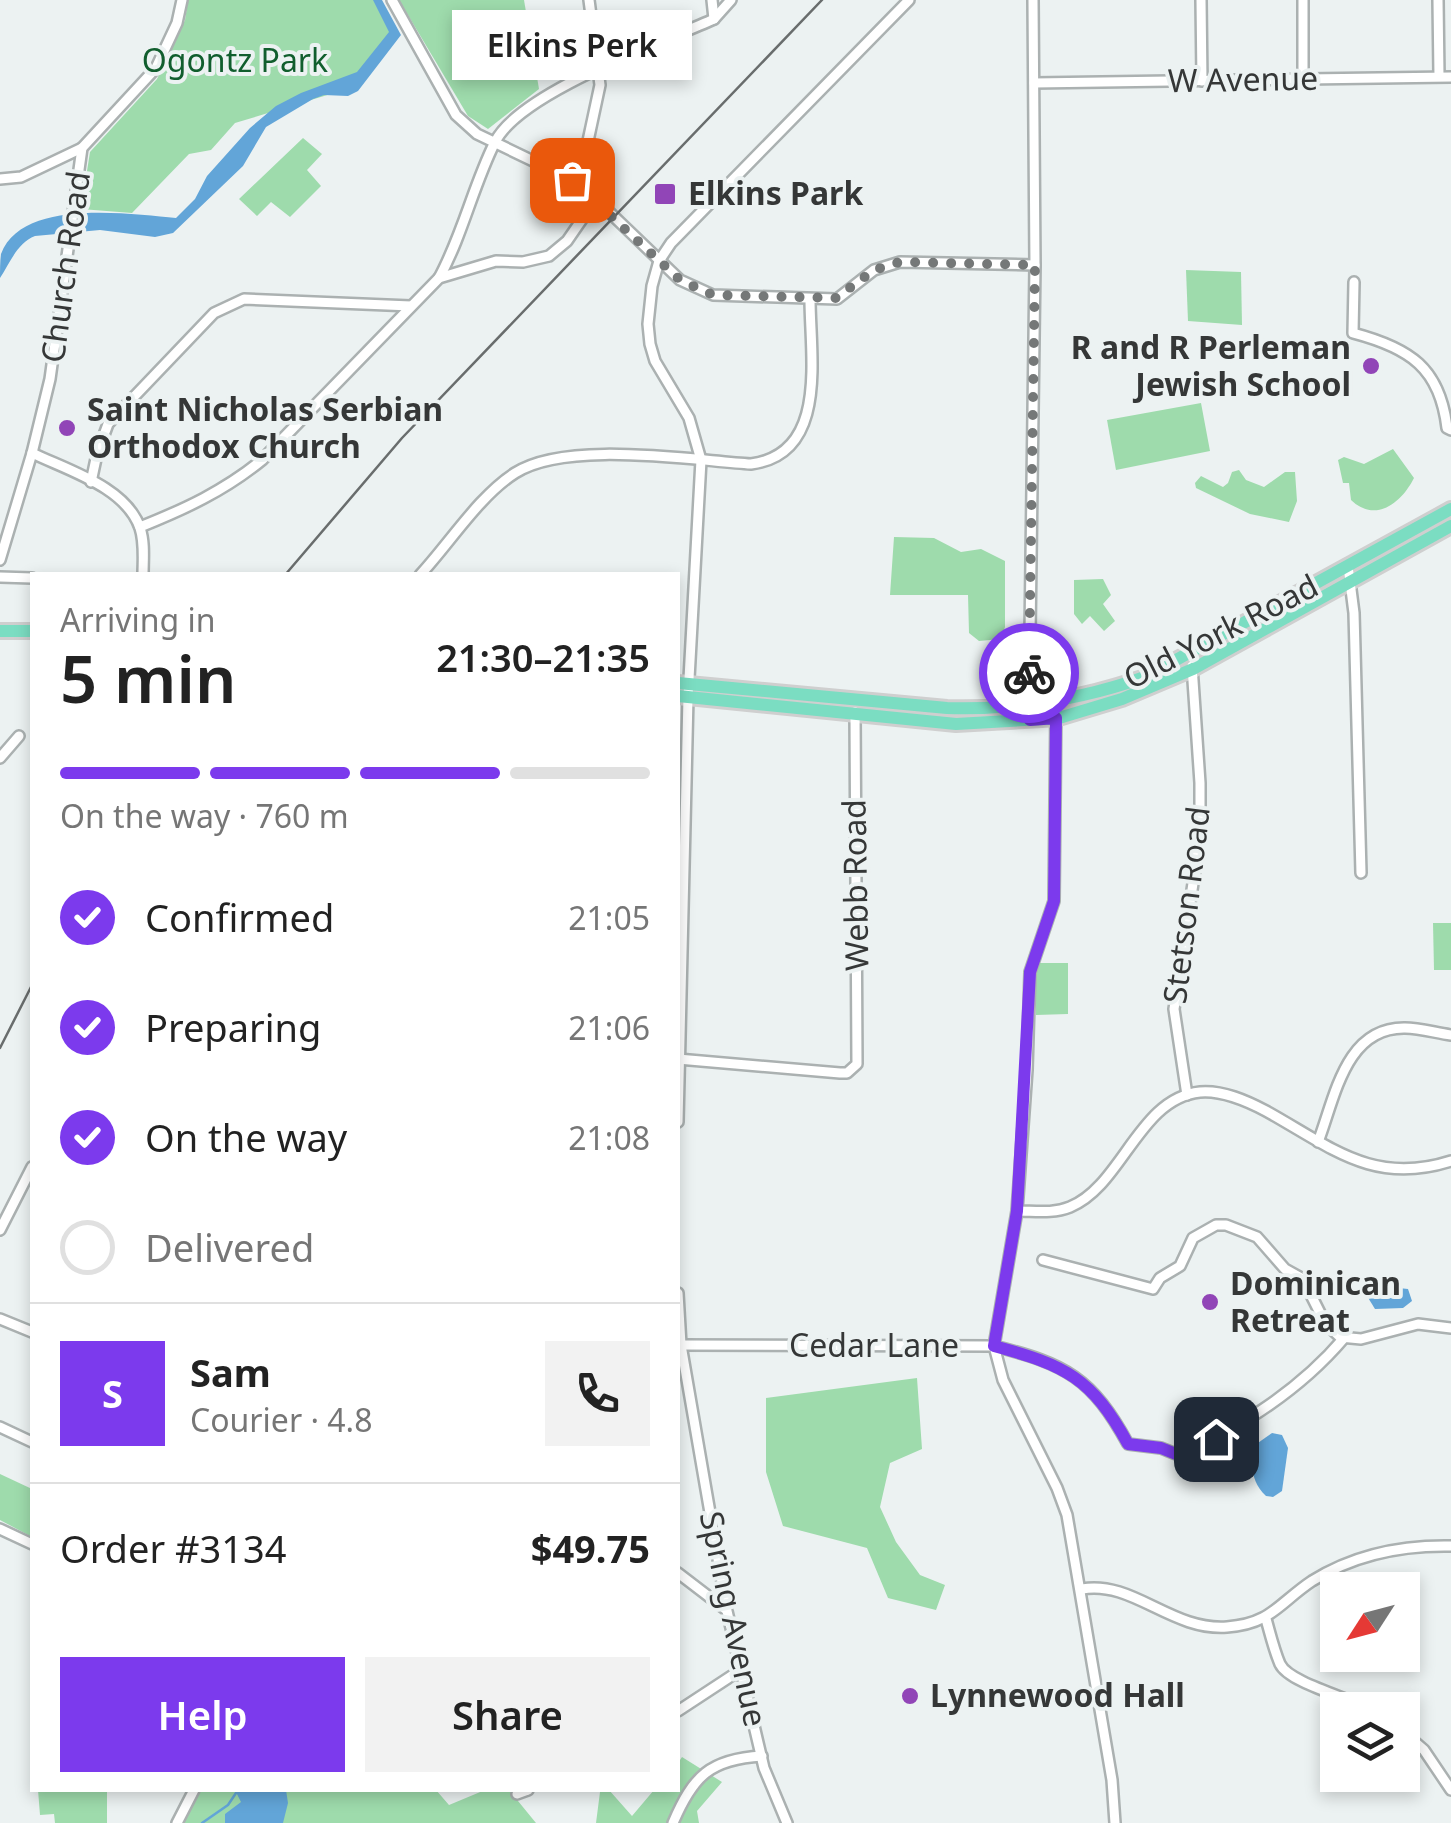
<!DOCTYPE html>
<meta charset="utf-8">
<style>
:root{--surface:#fff;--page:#f2f2f2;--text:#222;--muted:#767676;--line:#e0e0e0;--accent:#7c3aed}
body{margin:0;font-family:"Noto Sans",sans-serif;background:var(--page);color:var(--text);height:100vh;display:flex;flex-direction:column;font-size:38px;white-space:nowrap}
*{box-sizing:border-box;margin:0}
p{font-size:32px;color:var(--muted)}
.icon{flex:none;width:55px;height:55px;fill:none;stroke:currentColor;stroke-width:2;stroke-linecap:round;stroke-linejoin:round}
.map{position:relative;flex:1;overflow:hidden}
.drawer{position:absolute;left:30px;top:572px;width:650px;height:1220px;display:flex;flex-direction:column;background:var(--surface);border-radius:0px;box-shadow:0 5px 15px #0003}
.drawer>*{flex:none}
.needle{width:65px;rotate:234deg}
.fabs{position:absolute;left:1320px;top:1572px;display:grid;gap:20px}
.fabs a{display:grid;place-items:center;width:100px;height:100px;border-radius:0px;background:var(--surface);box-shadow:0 5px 15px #0003;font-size:50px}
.pin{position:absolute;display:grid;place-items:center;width:85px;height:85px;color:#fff;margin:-42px;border-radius:20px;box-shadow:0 5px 15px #0006}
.courier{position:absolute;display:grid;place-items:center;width:100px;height:100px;margin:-50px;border:8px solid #7c3aed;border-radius:50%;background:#fff;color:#222;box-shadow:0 2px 12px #0007}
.bubble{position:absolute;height:70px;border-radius:0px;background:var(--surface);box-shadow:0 5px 15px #0003;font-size:32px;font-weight:600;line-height:70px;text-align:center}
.summary em{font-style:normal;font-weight:600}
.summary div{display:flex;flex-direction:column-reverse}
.summary{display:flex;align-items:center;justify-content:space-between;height:170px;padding:0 30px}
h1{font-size:65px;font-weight:600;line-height:75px}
.bar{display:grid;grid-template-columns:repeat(4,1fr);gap:15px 10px;align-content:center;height:120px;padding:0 30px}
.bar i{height:12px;border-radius:8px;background:var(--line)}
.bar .selected{background:var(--accent)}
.bar p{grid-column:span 4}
.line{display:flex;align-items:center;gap:25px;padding:0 30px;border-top:2px solid var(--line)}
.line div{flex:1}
.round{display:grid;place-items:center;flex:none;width:105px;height:105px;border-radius:0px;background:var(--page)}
ol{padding:0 30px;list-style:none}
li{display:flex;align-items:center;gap:30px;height:110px}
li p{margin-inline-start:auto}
li .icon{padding:10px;border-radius:50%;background:var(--accent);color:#fff;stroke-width:4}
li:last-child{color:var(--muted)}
li i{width:55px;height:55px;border:5px solid var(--line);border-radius:50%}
.action{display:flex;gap:20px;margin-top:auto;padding:20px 30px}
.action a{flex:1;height:115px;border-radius:0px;background:var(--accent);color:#fff;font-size:40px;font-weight:600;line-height:115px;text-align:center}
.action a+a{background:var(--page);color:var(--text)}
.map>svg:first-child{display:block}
</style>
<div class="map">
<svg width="1451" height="1823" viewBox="0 0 1451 1823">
<rect width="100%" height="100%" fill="#ecf2f2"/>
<g fill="#9edbac">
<polygon points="188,0 377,0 395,30 371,67 334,93 235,123 211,150 189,154 132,213 81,209 90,152 157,79 185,20"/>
<polygon points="399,0 524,0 539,89 488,129 468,116"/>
<polygon points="303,138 322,154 307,170 321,186 290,217 271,202 257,216 239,199"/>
<polygon points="1186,270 1241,272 1242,325 1188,321"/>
<polygon points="1201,403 1210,451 1116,470 1107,420"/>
<path d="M1393,449L1414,478C1402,502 1376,524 1351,500L1349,483H1343L1338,460L1344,457L1364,464Z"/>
<polygon points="1239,470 1246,480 1264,487 1285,472 1295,472 1297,501 1289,522 1250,514 1196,488 1195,483 1201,476 1223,487 1228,483 1232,472"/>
<polygon points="894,537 934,538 961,552 981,549 1005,561 1005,627 1001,639 979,641 969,633 968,595 890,595"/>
<polygon points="1103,579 1111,595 1103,604 1115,621 1104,631 1090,616 1082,624 1074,614 1074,580"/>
<polygon points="1433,923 1451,923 1451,970 1434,970"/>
<polygon points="1036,963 1068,963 1068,1014 1036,1015"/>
<polygon points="917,1378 922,1449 890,1463 880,1507 896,1542 920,1575 945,1585 936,1610 888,1598 867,1548 783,1526 766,1472 766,1398"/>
<polygon points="0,1474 32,1489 32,1537 0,1520"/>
<polygon points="682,1757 722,1782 697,1811 699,1823 596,1823 600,1792 609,1790 632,1816 654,1790 678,1790 678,1763"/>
<polygon points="38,1790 107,1790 107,1823 55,1823 54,1814 40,1815"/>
<polygon points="198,1790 436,1790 449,1805 485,1790 509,1790 536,1823 181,1823"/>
</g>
<g fill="#62a5d8">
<path d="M373,0H382L401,35L358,91L348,96L324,95L313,99L266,127L243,166L173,233L155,237L100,230L35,236C17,243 10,263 0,278C0,271 0,261 1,254C22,198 129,214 176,218L195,199L207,176L250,128L276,106L301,93L357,72L389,32Z"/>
<polygon points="1380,1286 1408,1289 1412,1301 1403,1308 1375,1309 1367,1296"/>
<path d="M1272,1433L1282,1435L1288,1448L1282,1491L1273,1497L1266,1496C1251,1482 1250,1464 1255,1445Z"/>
<polygon points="235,1790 286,1790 288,1803 283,1823 225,1823 225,1814 241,1802"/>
</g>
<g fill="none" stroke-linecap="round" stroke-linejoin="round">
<polyline stroke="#62a5d8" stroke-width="2.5" points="202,1823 228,1805 238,1790"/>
<g stroke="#abb1b1" stroke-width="14">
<g id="minor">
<polyline points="392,0 456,115 477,134 579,183 680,280 713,295 837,299 874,270 900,262 1035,265"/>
<polyline points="712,0 714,19"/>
<polyline points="1201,0 1202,81"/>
<polyline points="1303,0 1303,80"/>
<polyline points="1438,0 1439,76"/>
<polyline points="1034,83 1451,77"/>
<polyline points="585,164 595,197"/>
<polyline points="0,179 21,177 82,148"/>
<polyline points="579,183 600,85 589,0"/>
<path d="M439,278C463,234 473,186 495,142C520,92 661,43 714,19L731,0"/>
<path d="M1354,282L1353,333C1410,348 1440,368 1447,428L1451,430"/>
<path d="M32,453C67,470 126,487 140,528C145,543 143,560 143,575"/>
<polyline points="91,482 97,454 108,424 214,313 244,299 411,306"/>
<path d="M140,527C185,509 224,491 262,460L439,278L496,261L523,262L549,256L567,241L596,199"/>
<polyline points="0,560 32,453 50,379 82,148 156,68 177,23 182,0"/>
<polyline points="1348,566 1354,613 1361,873"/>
<path d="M420,575C449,544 479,496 515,473C566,440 689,460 751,464C829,454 810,356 810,299"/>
<polyline points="0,577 32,578"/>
<polyline points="1056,703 1054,901 1030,972 1027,1070 1017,1211 994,1346 1003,1380 1057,1488 1067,1515 1112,1780 1115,1823"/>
<polyline points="1029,707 1035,265 1033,0"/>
<polyline points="0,758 19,736"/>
<polyline points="678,1059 840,1073 847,1073 857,1064 855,712"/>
<polyline points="1187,1095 1174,1009 1200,837 1200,783 1192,666"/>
<polyline points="678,1122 688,697 701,460 689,418 655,361 650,344 648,324 652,286 659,261 671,243 909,0"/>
<path d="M1318,1142C1335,1098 1345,1027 1405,1028C1420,1028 1436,1033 1451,1035"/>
<path d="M1017,1211C1035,1211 1053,1214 1070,1207C1122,1186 1139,1098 1200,1092C1223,1090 1247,1101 1266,1111C1331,1147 1373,1186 1451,1161"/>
<polyline points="0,1230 32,1167"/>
<polyline points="1043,1260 1153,1289 1160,1278 1180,1266 1193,1238 1216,1225 1226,1225 1257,1237 1285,1269 1303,1279 1325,1323 1340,1337 1361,1339 1418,1324 1451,1328"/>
<polyline points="678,1293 681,1345 727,1611 764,1768 787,1823"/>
<polyline points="0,1319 32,1332"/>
<path d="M681,1345L994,1346C1066,1364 1092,1378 1128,1444L1161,1448L1181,1456C1243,1425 1299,1391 1344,1338"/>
<polyline points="0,1427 32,1442"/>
<polyline points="0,1529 32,1544"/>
<polyline points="678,1573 725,1609"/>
<path d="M1082,1589C1133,1580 1171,1631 1227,1627C1271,1624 1279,1603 1312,1581C1355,1554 1401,1545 1451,1546"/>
<path d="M1266,1619C1270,1633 1274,1650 1280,1664C1289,1683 1350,1698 1371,1710"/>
<polyline points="678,1711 742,1669"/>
<polyline points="1402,1731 1424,1750 1451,1790"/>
<polyline points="517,1794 528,1790"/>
<polyline points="177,1823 194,1790"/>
<path d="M673,1823C693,1776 710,1759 762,1756"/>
</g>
</g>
<g stroke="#cfcfcf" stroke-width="18">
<g id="highway">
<polyline points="0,631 32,631"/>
<path d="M678,683L947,708C1017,710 1080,700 1145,677L1451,509"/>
<polyline points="678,696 956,724 1059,718 1122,699 1193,669 1451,526"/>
</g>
</g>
<use href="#minor" stroke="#fff" stroke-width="9"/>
<use href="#highway" stroke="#7bddc2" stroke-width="12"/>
<g stroke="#696d6d" stroke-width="2.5">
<polyline points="285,575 402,438 822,0"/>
<polyline points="0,1048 32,985"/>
</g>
</g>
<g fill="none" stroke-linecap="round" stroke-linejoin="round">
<polyline stroke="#757878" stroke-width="10" stroke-dasharray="0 18" points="572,180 680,280 713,295 836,298 874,270 900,262 1035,265 1029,673"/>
<path stroke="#7c3aed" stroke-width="12" d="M1029,673L1030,720L1056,718L1054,901L1030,972L1017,1211L994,1346C1065,1365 1092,1378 1128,1444L1161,1448L1181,1456L1216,1439"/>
</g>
<g fill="#9145b7" stroke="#ecf2f2" stroke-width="4">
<rect x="653" y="182" width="24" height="24" rx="5"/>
<circle cx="1371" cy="366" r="10"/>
<circle cx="67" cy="428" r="10"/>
<circle cx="1210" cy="1302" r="10"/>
<circle cx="910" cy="1696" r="10"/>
</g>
<g text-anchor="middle" stroke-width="8" stroke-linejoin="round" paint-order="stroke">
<g font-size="32" fill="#115e2e" stroke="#ecf2f2">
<text x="235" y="72">Ogontz Park</text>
</g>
<g font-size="32" fill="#353737" stroke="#ecf2f2">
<text transform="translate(1243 80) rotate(-1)" y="11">W Avenue</text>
<text transform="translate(66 267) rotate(-82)" y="11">Church Road</text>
<text transform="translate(1221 632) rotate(-27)" y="11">Old York Road</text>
<text transform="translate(856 885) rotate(-91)" y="11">Webb Road</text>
<text transform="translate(1187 905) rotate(-83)" y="11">Stetson Road</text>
<text x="874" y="1357">Cedar Lane</text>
<text transform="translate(733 1619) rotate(78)" y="11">Spring Avenue</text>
</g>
<g font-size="32" font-weight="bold" fill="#353737" stroke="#ecf2f2" text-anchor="start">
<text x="688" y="205">Elkins Park</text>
<text x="1351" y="359" text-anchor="end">R and R Perleman<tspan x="1351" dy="37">Jewish School</tspan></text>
<text x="87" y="421">Saint Nicholas Serbian<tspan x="87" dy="37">Orthodox Church</tspan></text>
<text x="1230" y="1295">Dominican<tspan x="1230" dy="37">Retreat</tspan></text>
<text x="930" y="1707">Lynnewood Hall</text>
</g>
</g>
</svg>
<div class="fabs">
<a><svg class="needle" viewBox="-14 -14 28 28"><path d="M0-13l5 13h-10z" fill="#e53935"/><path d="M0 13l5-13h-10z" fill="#767676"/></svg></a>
<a><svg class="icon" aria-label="layers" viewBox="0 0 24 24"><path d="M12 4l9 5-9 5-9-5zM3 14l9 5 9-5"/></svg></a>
</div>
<div class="pin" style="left:572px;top:180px;background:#ea580c"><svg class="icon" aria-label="bag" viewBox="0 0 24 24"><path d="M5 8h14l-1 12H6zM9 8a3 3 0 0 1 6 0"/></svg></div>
<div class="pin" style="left:1216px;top:1439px;background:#1f2937"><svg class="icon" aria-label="home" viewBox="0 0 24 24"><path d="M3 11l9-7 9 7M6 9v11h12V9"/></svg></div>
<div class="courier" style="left:1029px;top:673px"><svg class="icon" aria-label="bike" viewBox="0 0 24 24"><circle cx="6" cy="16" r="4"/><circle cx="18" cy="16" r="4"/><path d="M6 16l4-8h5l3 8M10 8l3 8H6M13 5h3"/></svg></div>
<div class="bubble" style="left:452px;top:10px;width:240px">Elkins Perk</div>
<section class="drawer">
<div class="summary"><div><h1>5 min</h1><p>Arriving in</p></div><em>21:30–21:35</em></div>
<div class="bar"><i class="selected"></i><i class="selected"></i><i class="selected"></i><i></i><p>On the way · 760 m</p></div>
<ol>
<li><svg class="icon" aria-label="check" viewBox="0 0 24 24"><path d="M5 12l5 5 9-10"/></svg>Confirmed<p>21:05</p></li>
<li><svg class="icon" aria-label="check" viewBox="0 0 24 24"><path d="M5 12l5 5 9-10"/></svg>Preparing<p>21:06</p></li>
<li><svg class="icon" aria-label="check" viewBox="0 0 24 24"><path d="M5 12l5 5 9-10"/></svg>On the way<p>21:08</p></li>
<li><i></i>Delivered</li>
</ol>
<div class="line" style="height:180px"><b class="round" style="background:var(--accent);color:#fff">S</b><div><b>Sam</b><p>Courier · 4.8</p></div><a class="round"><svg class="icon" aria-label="phone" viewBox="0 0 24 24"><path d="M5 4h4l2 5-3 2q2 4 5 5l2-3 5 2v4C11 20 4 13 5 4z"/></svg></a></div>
<div class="line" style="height:130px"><div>Order #3134</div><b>$49.75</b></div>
<div class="action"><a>Help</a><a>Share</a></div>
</section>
</div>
